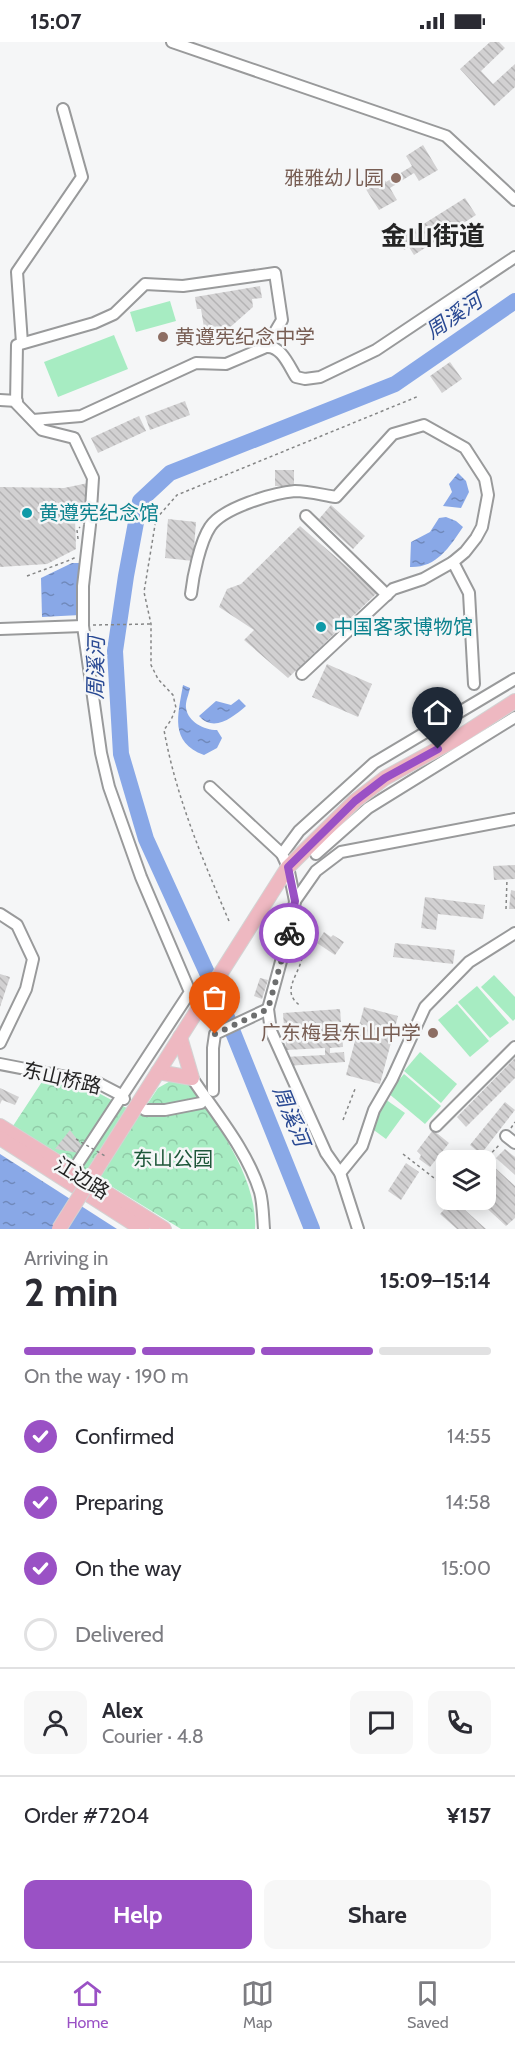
<!DOCTYPE html>
<meta charset="utf-8">
<style>
:root{--surface:#fff;--page:#f7f7f7;--text:#2b2b33;--muted:#7c7c81;--line:#e1e1e2;--accent:#9a51c5}
body{margin:0;font-family:Cabin,"Noto Sans SC",sans-serif;background:var(--page);color:var(--text);height:100vh;display:flex;flex-direction:column;font-size:22px;white-space:nowrap}
*{box-sizing:border-box;margin:0}
p{font-size:20px;color:var(--muted)}
.icon{flex:none;width:33px;height:33px;fill:none;stroke:currentColor;stroke-width:2;stroke-linecap:round;stroke-linejoin:round}
.map{position:relative;height:1187px;overflow:hidden}
.sheet{display:flex;flex-direction:column;background:var(--surface);flex:1}
.sheet>*{flex:none}
.controls{position:absolute;left:436px;top:1108px;display:grid;gap:12px}
.controls a{display:grid;place-items:center;width:60px;height:60px;border-radius:12px;background:var(--surface);box-shadow:0 3px 15px #0003;font-size:30px}
.pin{position:absolute;display:grid;place-items:center;width:51px;height:51px;color:#fff;margin:-62px -26px;border-radius:50% 50% 50% 0;rotate:-45deg;box-shadow:0 0 6px #0007}
.pin .icon{rotate:45deg}
.courier{position:absolute;display:grid;place-items:center;width:60px;height:60px;margin:-30px;border:4px solid #9a51c5;border-radius:50%;background:#fff;color:#222;box-shadow:0 2px 8px #0007}
.head em{font-style:normal;font-weight:700}
.head div{display:flex;flex-direction:column-reverse}
.head{display:flex;align-items:center;justify-content:space-between;height:102px;padding:0 24px}
h1{font-size:39px;font-weight:700;line-height:45px}
.bar{display:grid;grid-template-columns:repeat(4,1fr);gap:9px 6px;align-content:center;height:72px;padding:0 24px}
.bar i{height:8px;border-radius:4px;background:var(--line)}
.bar .current{background:var(--accent)}
.bar p{grid-column:span 4}
.line{display:flex;align-items:center;gap:15px;padding:0 24px;border-top:2px solid var(--line)}
.line div{flex:1}
.round{display:grid;place-items:center;flex:none;width:63px;height:63px;border-radius:12px;background:var(--page)}
ol{padding:0 24px;list-style:none}
li{display:flex;align-items:center;gap:18px;height:66px}
li p{margin-inline-start:auto}
li .icon{padding:6px;border-radius:50%;background:var(--accent);color:#fff;stroke-width:4}
li:last-child{color:var(--muted)}
li i{width:33px;height:33px;border:3px solid var(--line);border-radius:50%}
.button{display:flex;gap:12px;margin-top:auto;padding:12px 24px}
.button a{flex:1;height:69px;border-radius:12px;background:var(--accent);color:#fff;font-size:24px;font-weight:700;line-height:69px;text-align:center}
.button a+a{background:var(--page);color:var(--text)}
.status{display:flex;justify-content:space-between;align-items:center;height:42px;padding:0 30px;background:var(--surface);direction:ltr}
.status svg{height:16px;fill:currentColor}
.tabs{display:flex;justify-content:space-around;align-items:center;height:84px;border-top:2px solid var(--line);background:var(--surface);font-size:16px;color:var(--muted)}
.tabs a{display:grid;justify-items:center;gap:3px}
.tabs .current{color:var(--accent)}
.map>svg:first-child{display:block}
</style>
<div class="status"><b>15:07</b><svg viewBox="0 0 49 12"><path d="M0 12V9h3v3zM5 12V6h3v6zM10 12V3h3v9zM15 12V0h3v12zM26 1h20v11H26zM47 4h2v5h-2z"/></svg></div>
<div class="map">
<svg width="515" height="1187" viewBox="0 0 515 1187">
<defs>
<pattern id="park-crowns" width="20" height="18" patternUnits="userSpaceOnUse" patternTransform="scale(1.5)"><rect width="20" height="18" fill="#a7ecc2"/><path d="M2 6a3 3 0 1 1 6 0M12 15a3 3 0 1 1 6 0" fill="none" stroke="#90caa7"/></pattern>
<pattern id="water-ripples" width="26" height="14" patternUnits="userSpaceOnUse" patternTransform="scale(1.5)"><rect width="26" height="14" fill="#89a8e7"/><path d="M2 4q2-2 4 0t4 0M15 11q2-2 4 0t4 0" fill="none" stroke="#7089bb"/></pattern>
<pattern id="building-back-hatch" width="6" height="6" patternUnits="userSpaceOnUse" patternTransform="scale(1.5)"><rect width="6" height="6" fill="#d2d1d2"/><path d="M-1 5l2 2M0 0l6 6M5-1l2 2" fill="none" stroke="#b4b3b4"/></pattern>
</defs>
<rect width="100%" height="100%" fill="#f5f6f7"/>
<g fill="#a7ecc2">
<polygon points="170,259 176,279 136,290 130,270"/>
<polygon points="114,293 128,327 58,355 44,320"/>
<polygon points="494,933 515,955 515,977 513,979 481,945"/>
<polygon points="477,944 509,981 490,996 458,960"/>
<polygon points="457,962 489,999 470,1015 438,978"/>
<polygon points="420,1010 457,1042 441,1061 404,1029"/>
<polygon points="404,1032 441,1064 425,1082 388,1051"/>
<polygon points="385,1057 405,1071 386,1097 367,1083"/>
</g>
<path fill="url(#park-crowns)" d="M51,1026L140,1073L158,1046L174,1037L189,1040C216,1081 258,1136 255,1187H181L13,1084Z"/>
<g fill="url(#water-ripples)">
<polygon points="458,431 466,439 469,450 461,466 443,464 452,450 449,442"/>
<path d="M446,475L456,479L463,485C449,506 436,526 410,525L411,500L430,490L439,476Z"/>
<polygon points="72,521 80,521 80,573 42,575 41,536"/>
<path d="M183,643L190,646C189,652 185,660 186,666C188,680 204,688 217,688L222,696L217,706L204,713C169,700 178,673 183,643Z"/>
<path d="M239,657L246,664C233,675 214,691 199,674L216,659L231,663Z"/>
<polygon points="0,1112 117,1187 0,1187"/>
</g>
<g fill="none" stroke-linecap="round" stroke-linejoin="round">
<polyline stroke="#89a8e7" stroke-width="16" points="312,1187 224,968 146,797 121,712 115,609 126,534 140,459 170,431 395,342 515,259"/>
</g>
<g fill="url(#building-back-hatch)">
<polygon points="490,0 499,0 505,6 481,29 493,42 515,22 515,45 494,64 460,27"/>
<polygon points="423,103 438,128 419,139 414,131 390,146 397,158 379,168 362,141 380,131 386,140 412,124 406,114"/>
<polygon points="465,156 476,173 414,213 409,205 404,208 398,198"/>
<polygon points="260,244 262,256 252,257 253,265 227,288 205,292 201,267 197,267 195,255"/>
<polygon points="450,320 462,337 442,351 430,334"/>
<polygon points="185,359 190,373 150,388 145,374"/>
<polygon points="139,374 146,389 98,411 91,396"/>
<rect x="275" y="428" width="19" height="16"/>
<polygon points="88,441 87,473 75,476 76,507 47,522 0,525 0,445 64,446"/>
<polygon points="331,463 365,494 353,507 319,477"/>
<polygon points="168,477 196,480 193,519 165,516"/>
<polygon points="300,484 377,551 288,636 244,598 254,588 219,565 227,547 241,542"/>
<polygon points="327,622 372,642 358,675 312,655"/>
<polygon points="515,823 515,837 494,838 493,824"/>
<polygon points="511,848 515,849 515,867 509,867"/>
<polygon points="425,855 485,863 483,877 438,872 436,888 421,886"/>
<polygon points="324,890 331,895 333,893 344,900 335,913 317,901"/>
<polygon points="395,901 455,908 453,922 393,915"/>
<polygon points="0,932 10,935 0,965"/>
<polygon points="260,936 268,938 262,957 254,954"/>
<polygon points="364,965 398,974 380,1042 346,1033"/>
<polygon points="340,967 341,980 326,981 326,987 342,986 343,1005 330,1006 330,1011 344,1010 345,1020 286,1024 285,1015 325,1013 325,1006 286,1008 285,989 317,987 317,983 284,985 283,971"/>
<polygon points="515,1016 515,1036 466,1085 457,1075"/>
<polygon points="0,1046 19,1055 15,1063 2,1058 0,1062"/>
<polygon points="505,1060 515,1068 481,1112 470,1103"/>
<polygon points="70,1088 82,1104 79,1111 55,1107"/>
<polygon points="433,1088 449,1101 430,1125 419,1117 421,1113 417,1109"/>
<polygon points="505,1107 515,1115 515,1133 496,1116"/>
<polygon points="406,1121 419,1130 401,1158 388,1149"/>
<polygon points="491,1122 515,1144 515,1176 506,1184 478,1158 486,1158 486,1126"/>
<polygon points="453,1158 454,1158 486,1187 457,1187 440,1172"/>
</g>
<g fill="none" stroke-linecap="round" stroke-linejoin="round">
<g stroke="#999a9b" stroke-width="14">
<g id="minor">
<polyline points="172,0 446,94 515,158"/>
<polyline points="22,301 17,230 82,135 63,67"/>
<polyline points="0,358 17,359"/>
<path d="M33,378L81,374L196,321L226,322L266,305C281,303 289,324 296,335L305,337L320,335L376,308L515,215"/>
<polyline points="306,474 387,553"/>
<path d="M191,552C193,534 200,500 210,485C222,466 273,451 295,449C308,449 323,453 336,455L393,392L424,383L465,406L485,437L488,453L482,485L476,496L465,510L453,520L469,551L474,642"/>
<polyline points="0,587 83,584"/>
<polyline points="302,632 393,547 423,537 453,520"/>
<polyline points="210,745 282,812"/>
<polyline points="316,812 368,766 515,675"/>
<polyline points="295,859 316,829 341,810 515,777"/>
<polyline points="0,872 17,883 33,917 26,947 0,1001"/>
<polyline points="0,1022 98,1041 123,1054 124,1057"/>
<path d="M192,1036C216,1072 247,1108 260,1150C263,1161 263,1175 264,1187"/>
<polyline points="213,1049 213,1006 215,992 268,967"/>
<polyline points="145,1068 165,1068 201,1061"/>
<polyline points="436,1084 515,1005"/>
<polyline points="506,1094 515,1101"/>
<polyline points="72,1130 190,950 141,835 109,745 101,711 83,584 83,544 90,483 93,436 74,396 42,388 16,361 17,303 94,281 114,272 145,242 183,244 275,231 282,278 266,305"/>
<polyline points="340,1131 362,1104 374,1068 392,1037 425,965 469,920 515,891"/>
<polyline points="358,1187 340,1131 326,1111 271,989 268,967 292,879 295,859 288,825 282,812 299,789 374,721 515,637"/>
</g>
</g>
<g stroke="#d3d3d3" stroke-width="16">
<g id="major">
<polyline points="158,1030 192,1036 180,995"/>
<polyline points="0,1084 164,1187"/>
<polyline points="0,1096 142,1187"/>
<polyline points="96,1128 288,825 355,759 385,736 456,697 515,659"/>
</g>
</g>
<g stroke="#858686" stroke-width="1.5" stroke-dasharray="3 3" stroke-linecap="butt">
<polyline points="78,497 77,488 80,485"/>
<polyline points="27,534 70,518 76,515"/>
<polyline points="93,583 151,582"/>
<polyline points="506,867 507,837"/>
<path d="M229,879C202,816 176,755 164,688L171,678L176,666L173,653L158,637L151,623V582L144,550L156,477L177,453L419,354"/>
<path d="M298,893C317,923 272,945 301,964"/>
<polyline points="343,1078 355,1047"/>
<polyline points="511,1086 515,1080"/>
<polyline points="403,1112 447,1146"/>
<polyline points="484,1119 500,1102"/>
</g>
<use href="#minor" stroke="#fff" stroke-width="10"/>
<use href="#major" stroke="#eeb8c1" stroke-width="14"/>
<g stroke="#d3d3d3" stroke-width="16" stroke-linecap="butt">
<polyline id="major-bridge" points="59,1187 96,1128"/>
</g>
<polyline stroke="#858686" stroke-width="1.5" stroke-dasharray="3 3" stroke-linecap="butt" points="76,1097 105,1114"/>
<use href="#major-bridge" stroke="#eeb8c1" stroke-width="14"/>
</g>
<g fill="none" stroke-linecap="round" stroke-linejoin="round">
<polyline stroke="#6d6e6e" stroke-width="6" stroke-dasharray="0 10.8" points="215,992 268,967 289,891"/>
<polyline stroke="#9a51c5" stroke-width="8" points="289,891 295,859 288,825 355,759 385,736 438,707"/>
</g>
<g fill="#8d6e63" stroke="#f5f6f7" stroke-width="2">
<circle cx="396" cy="136" r="6"/>
<circle cx="163" cy="295" r="6"/>
<circle cx="433" cy="991" r="6"/>
</g>
<g fill="#0f9aa8" stroke="#f5f6f7" stroke-width="2">
<circle cx="27" cy="471" r="6"/>
<circle cx="321" cy="585" r="6"/>
</g>
<g text-anchor="middle" stroke-width="5" stroke-linejoin="round" paint-order="stroke">
<g font-size="20" fill="#785e54" stroke="#f5f6f7" text-anchor="end">
<text x="384" y="143">雅雅幼儿园</text>
<text x="175" y="302" text-anchor="start">黄遵宪纪念中学</text>
<text x="421" y="998">广东梅县东山中学</text>
</g>
<g font-size="20" fill="#0d838f" stroke="#f5f6f7" text-anchor="start">
<text x="39" y="478">黄遵宪纪念馆</text>
<text x="333" y="592">中国客家博物馆</text>
</g>
<g font-size="20" fill="#242424" stroke="#f5f6f7">
<text transform="translate(62 1036) rotate(13)" y="7">东山桥路</text>
<text transform="translate(82 1136) rotate(32)" y="7">江边路</text>
</g>
<g font-size="20" fill="#1f573a" stroke="#f5f6f7">
<text x="173" y="1124">东山公园</text>
</g>
<g font-size="21" font-style="italic" fill="#294993" stroke="#f5f6f7">
<text transform="translate(454 274) rotate(-34)" y="7">周溪河</text>
<text transform="translate(96 626) rotate(-89)" y="7">周溪河</text>
<text transform="translate(291 1074) rotate(68)" y="7">周溪河</text>
</g>
<g font-size="26" font-weight="bold" fill="#242424" stroke="#f5f6f7">
<text x="433" y="203">金山街道</text>
</g>
</g>
</svg>
<div class="controls">
<a><svg class="icon" aria-label="layers" viewBox="0 0 24 24"><path d="M12 4l9 5-9 5-9-5zM3 14l9 5 9-5"/></svg></a>
</div>
<div class="pin" style="left:215px;top:992px;background:#ea580c"><svg class="icon" aria-label="bag" viewBox="0 0 24 24"><path d="M5 8h14l-1 12H6zM9 8a3 3 0 0 1 6 0"/></svg></div>
<div class="pin" style="left:438px;top:707px;background:#1f2937"><svg class="icon" aria-label="home" viewBox="0 0 24 24"><path d="M3 11l9-7 9 7M6 9v11h12V9"/></svg></div>
<div class="courier" style="left:289px;top:891px"><svg class="icon" aria-label="bike" viewBox="0 0 24 24"><circle cx="6" cy="16" r="4"/><circle cx="18" cy="16" r="4"/><path d="M6 16l4-8h5l3 8M10 8l3 8H6M13 5h3"/></svg></div>
</div>
<section class="sheet">
<div class="head"><div><h1>2 min</h1><p>Arriving in</p></div><em>15:09–15:14</em></div>
<div class="bar"><i class="current"></i><i class="current"></i><i class="current"></i><i></i><p>On the way · 190 m</p></div>
<ol>
<li><svg class="icon" aria-label="check" viewBox="0 0 24 24"><path d="M5 12l5 5 9-10"/></svg>Confirmed<p>14:55</p></li>
<li><svg class="icon" aria-label="check" viewBox="0 0 24 24"><path d="M5 12l5 5 9-10"/></svg>Preparing<p>14:58</p></li>
<li><svg class="icon" aria-label="check" viewBox="0 0 24 24"><path d="M5 12l5 5 9-10"/></svg>On the way<p>15:00</p></li>
<li><i></i>Delivered</li>
</ol>
<div class="line" style="height:108px"><a class="round"><svg class="icon" aria-label="person" viewBox="0 0 24 24"><circle cx="12" cy="8" r="4"/><path d="M4 21q1-7 8-7t8 7"/></svg></a><div><b>Alex</b><p>Courier · 4.8</p></div><a class="round"><svg class="icon" aria-label="chat" viewBox="0 0 24 24"><path d="M4 5h16v11H9l-5 4z"/></svg></a><a class="round"><svg class="icon" aria-label="phone" viewBox="0 0 24 24"><path d="M5 4h4l2 5-3 2q2 4 5 5l2-3 5 2v4C11 20 4 13 5 4z"/></svg></a></div>
<div class="line" style="height:78px"><div>Order #7204</div><b>¥157</b></div>
<div class="button"><a>Help</a><a>Share</a></div>
</section>
<nav class="tabs">
<a class="current"><svg class="icon" aria-label="home" viewBox="0 0 24 24"><path d="M3 11l9-7 9 7M6 9v11h12V9"/></svg>Home</a>
<a><svg class="icon" aria-label="map" viewBox="0 0 24 24"><path d="M3 6l6-2 6 2 6-2v14l-6 2-6-2-6 2zM9 4v14M15 6v14"/></svg>Map</a>
<a><svg class="icon" aria-label="saved" viewBox="0 0 24 24"><path d="M7 4h10v16l-5-4-5 4z"/></svg>Saved</a>
</nav>
